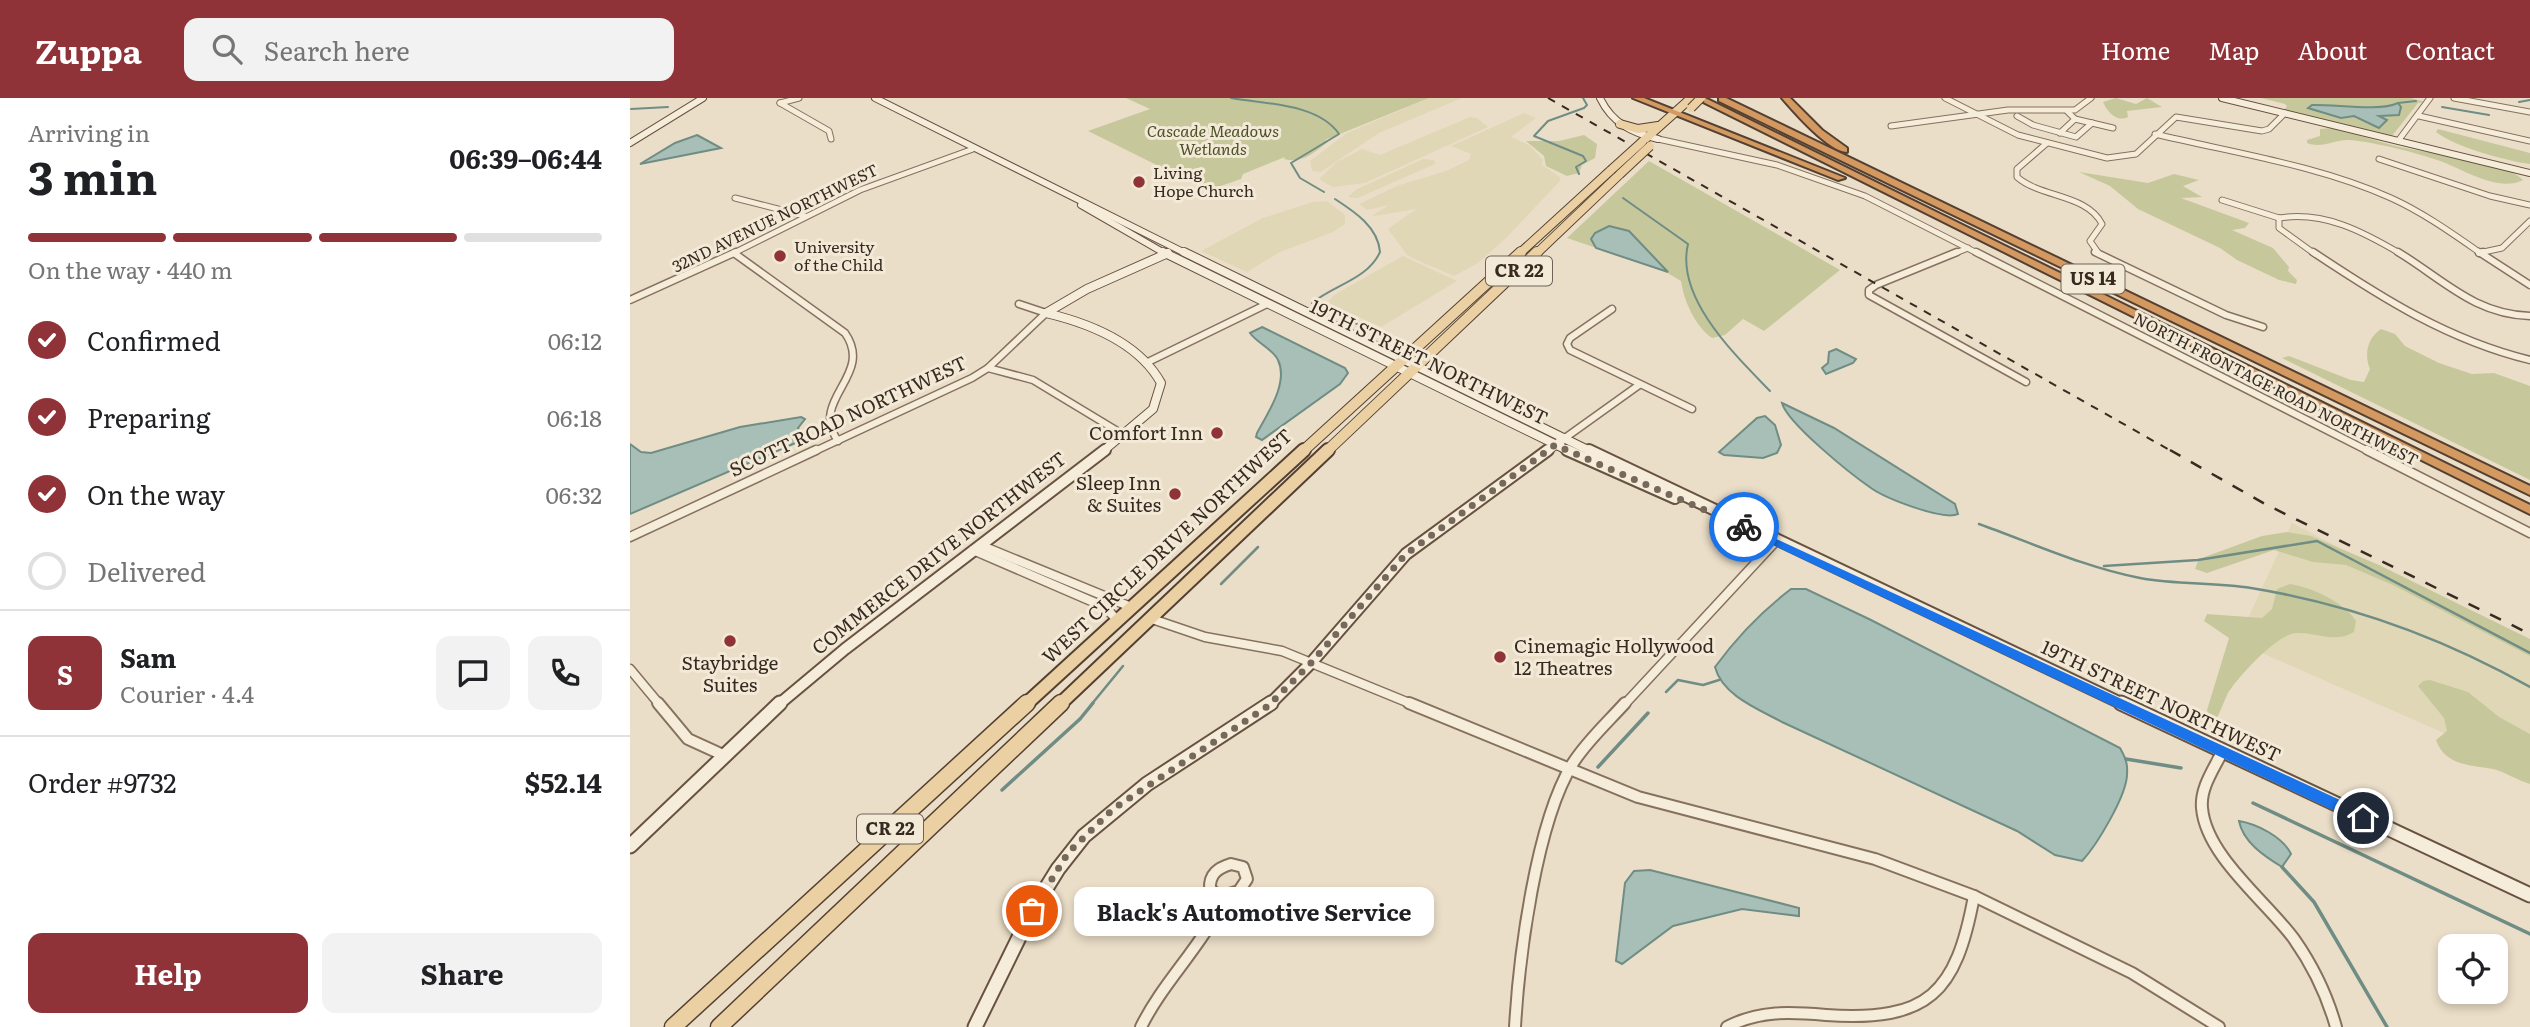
<!DOCTYPE html>
<meta charset="utf-8">
<style>
:root{--surface:#fff;--page:#f2f2f2;--text:#202124;--muted:#757577;--line:#e0e0e0;--accent:#903339}
body{margin:0;font-family:Literata,serif;background:var(--page);color:var(--text);height:100vh;display:flex;flex-direction:column;font-size:26px;white-space:nowrap}
*{box-sizing:border-box;margin:0}
p{font-size:23px;color:var(--muted)}
.icon{flex:none;width:38px;height:38px;fill:none;stroke:currentColor;stroke-width:2;stroke-linecap:round;stroke-linejoin:round}
.map{position:relative;flex:1;overflow:hidden}
.drawer{display:flex;flex-direction:column;background:var(--surface);width:630px}
.drawer>*{flex:none}
.controls{position:absolute;left:1808px;top:836px;display:grid;gap:14px}
.controls a{display:grid;place-items:center;width:70px;height:70px;border-radius:14px;background:var(--surface);box-shadow:0 4px 10px #0003;font-size:35px}
.pin{position:absolute;display:grid;place-items:center;width:60px;height:60px;color:#fff;margin:-30px;border:4px solid #fff;border-radius:50%;box-shadow:0 2px 7px #0007}
.courier{position:absolute;display:grid;place-items:center;width:70px;height:70px;margin:-35px;border:5px solid #1a73e8;border-radius:50%;background:#fff;color:#222;box-shadow:0 2px 9px #0007}
.bubble{position:absolute;height:49px;border-radius:14px;background:var(--surface);box-shadow:0 4px 10px #0003;font-size:23px;font-weight:700;line-height:49px;text-align:center}
.head em{font-style:normal;font-weight:700}
.head div{display:flex;flex-direction:column-reverse}
.head{display:flex;align-items:center;justify-content:space-between;height:119px;padding:0 28px}
h1{font-size:46px;font-weight:700;line-height:52px}
.bar{display:grid;grid-template-columns:repeat(4,1fr);gap:10px 7px;align-content:center;height:84px;padding:0 28px}
.bar i{height:9px;border-radius:5px;background:var(--line)}
.bar .active{background:var(--accent)}
.bar p{grid-column:span 4}
.line{display:flex;align-items:center;gap:18px;padding:0 28px;border-top:2px solid var(--line)}
.line div{flex:1}
.round{display:grid;place-items:center;flex:none;width:74px;height:74px;border-radius:14px;background:var(--page)}
ol{padding:0 28px;list-style:none}
li{display:flex;align-items:center;gap:21px;height:77px}
li p{margin-inline-start:auto}
li .icon{padding:7px;border-radius:50%;background:var(--accent);color:#fff;stroke-width:4}
li:last-child{color:var(--muted)}
li i{width:38px;height:38px;border:4px solid var(--line);border-radius:50%}
.action{display:flex;gap:14px;margin-top:auto;padding:14px 28px}
.action a{flex:1;height:80px;border-radius:14px;background:var(--accent);color:#fff;font-size:28px;font-weight:700;line-height:80px;text-align:center}
.action a+a{background:var(--page);color:var(--text)}
header{display:flex;align-items:center;gap:42px;box-sizing:border-box;height:98px;padding:0 35px;background:var(--accent);color:#fff}
header strong{font-size:33px}
nav{display:flex;gap:38px;margin-inline-start:auto;font-size:24px}
.search{width:490px;height:63px;background:var(--page);display:flex;align-items:center;gap:18px;box-sizing:border-box;padding:0 24px;border-radius:14px;color:var(--muted);font-size:26px}
main{display:flex;flex:1;min-height:0}
.map>svg:first-child{display:block}
</style>
<header>
<strong>Zuppa</strong>
<div class="search"><svg class="icon" aria-label="search" viewBox="0 0 24 24"><circle cx="10" cy="10" r="6"/><path d="M15 15l6 6"/></svg>Search here</div>
<nav><a>Home</a><a>Map</a><a>About</a><a>Contact</a></nav>
</header>
<main>
<section class="drawer">
<div class="head"><div><h1>3 min</h1><p>Arriving in</p></div><em>06:39–06:44</em></div>
<div class="bar"><i class="active"></i><i class="active"></i><i class="active"></i><i></i><p>On the way · 440 m</p></div>
<ol>
<li><svg class="icon" aria-label="check" viewBox="0 0 24 24"><path d="M5 12l5 5 9-10"/></svg>Confirmed<p>06:12</p></li>
<li><svg class="icon" aria-label="check" viewBox="0 0 24 24"><path d="M5 12l5 5 9-10"/></svg>Preparing<p>06:18</p></li>
<li><svg class="icon" aria-label="check" viewBox="0 0 24 24"><path d="M5 12l5 5 9-10"/></svg>On the way<p>06:32</p></li>
<li><i></i>Delivered</li>
</ol>
<div class="line" style="height:126px"><b class="round" style="background:var(--accent);color:#fff">S</b><div><b>Sam</b><p>Courier · 4.4</p></div><a class="round"><svg class="icon" aria-label="chat" viewBox="0 0 24 24"><path d="M4 5h16v11H9l-5 4z"/></svg></a><a class="round"><svg class="icon" aria-label="phone" viewBox="0 0 24 24"><path d="M5 4h4l2 5-3 2q2 4 5 5l2-3 5 2v4C11 20 4 13 5 4z"/></svg></a></div>
<div class="line" style="height:91px"><div>Order #9732</div><b>$52.14</b></div>
<div class="action"><a>Help</a><a>Share</a></div>
</section>
<div class="map">
<svg width="1900" height="929" viewBox="0 0 1900 929">
<rect width="100%" height="100%" fill="#ebdec8"/>
<g fill="#e0d7b6">
<polygon points="799,0 832,0 749,35 691,74 682,73 680,63 717,35"/>
<polygon points="894,15 906,20 881,39 899,47 913,62 912,67 930,79 930,83 877,139 848,165 824,178 789,163 777,157 758,131 786,111 745,118 743,117 759,107 737,112 729,106 767,88 816,73 839,62 841,56 821,48"/>
<polygon points="840,19 847,20 858,29 735,85 703,89 689,81 707,64 732,51 750,57"/>
<polygon points="793,61 804,62 805,66 728,100 718,99 727,91"/>
<polygon points="697,103 715,117 715,126 703,134 650,154 617,174 571,153 633,120 683,104"/>
<polygon points="773,158 827,183 751,229 700,206 699,203 704,197"/>
<polygon points="1662,425 1900,548 1900,673 1607,544"/>
</g>
<g fill="#c6c89c">
<path d="M496,0H799L695,42L698,44C684,54 673,66 654,61L655,59L613,76L611,81L585,90L565,86L458,33L520,11Z"/>
<path d="M1486,0L1506,6L1517,0L1532,9L1497,13L1498,19C1486,25 1477,13 1473,4Z"/>
<polygon points="1631,0 1781,0 1795,4 1788,5 1762,38 1654,13 1657,8 1655,6"/>
<path d="M1703,30C1724,35 1745,43 1766,48C1790,54 1881,65 1893,82C1868,95 1833,71 1810,63C1788,55 1744,44 1720,42C1705,41 1692,51 1677,45V42L1690,38V31Z"/>
<path d="M1808,31L1900,55V66C1876,63 1825,49 1806,34Z"/>
<polygon points="954,37 967,46 965,60 952,67 949,75 937,78 916,68 914,58 896,43 929,43"/>
<path d="M1019,63L1210,172L1134,233L1113,221L1095,237L1082,240C1065,228 1054,203 1051,183L1034,173L937,140Z"/>
<polygon points="1449,74 1518,85 1544,76 1569,82 1553,88 1572,99 1551,100 1619,125 1615,130 1602,132 1643,150 1659,169 1658,173 1667,182 1666,186 1649,182 1607,162 1590,150 1508,111 1480,88"/>
<path d="M1751,231L1765,236L1775,248L1809,265L1842,276L1864,275L1900,288V382L1652,260L1659,258L1721,282L1734,284L1740,271C1734,257 1737,240 1751,231Z"/>
<polygon points="1657,434 1681,438 1749,467 1900,541 1900,558 1763,487 1716,467 1683,464 1644,452 1577,475 1565,471 1569,461 1632,438"/>
<path d="M1660,486C1681,489 1714,504 1726,523L1724,534C1704,546 1688,534 1666,535C1647,536 1608,579 1598,595C1594,603 1591,612 1587,620L1579,619L1577,612L1599,540L1574,523L1577,516L1632,520L1642,511L1647,491Z"/>
<path d="M1800,582L1838,594L1869,619L1900,636V686C1887,682 1875,674 1863,671C1841,667 1815,668 1806,642L1817,633L1814,620L1788,588L1793,583Z"/>
</g>
<g fill="#a8bfb7" stroke="#6f8d84" stroke-width="2">
<path d="M1768,5L1771,9L1769,17L1749,18L1757,22L1749,30L1724,18L1711,20L1678,10L1682,7C1705,6 1749,14 1768,5Z"/>
<polygon points="67,37 91,50 10,66 45,45"/>
<polygon points="979,128 999,133 1038,174 966,150 961,141 965,135"/>
<path d="M632,229L715,270L718,275L710,286L632,342L626,339L627,335C637,316 659,285 648,262C644,252 627,245 620,235Z"/>
<polygon points="1206,251 1226,261 1223,265 1196,276 1192,270 1198,265 1199,254"/>
<path d="M1152,305L1204,330L1325,406L1328,416C1313,423 1255,400 1241,390C1222,377 1157,325 1152,305Z"/>
<polygon points="1135,318 1145,327 1151,347 1147,355 1133,360 1094,357 1089,354 1127,320"/>
<polygon points="171,319 175,321 168,330 175,340 170,343 0,416 0,346 11,354 21,355 110,329"/>
<path d="M1161,491H1176L1241,522L1490,650C1495,659 1498,665 1497,676C1497,697 1467,747 1452,763L1425,757L1387,733L1152,624C1128,611 1092,597 1085,569C1107,539 1132,513 1161,491Z"/>
<path d="M1609,723C1627,726 1653,739 1661,756L1652,769C1634,758 1613,744 1609,723Z"/>
<polygon points="1020,772 1169,810 1169,818 1112,811 1043,828 992,866 986,863 995,785 1004,773"/>
</g>
<g fill="none" stroke-linecap="round" stroke-linejoin="round">
<g stroke="#6f8d84" stroke-width="2">
<path d="M601,0C634,6 688,5 709,36L661,65L670,80L694,94"/>
<polyline points="1889,4 1900,2"/>
<polyline points="1768,5 1786,3"/>
<polyline points="1812,9 1859,17"/>
<polyline points="1,11 38,9"/>
<polyline points="949,76 946,69 956,63 953,58 904,38 918,23 954,10 957,7 953,0"/>
<path d="M993,100L1058,146C1045,200 1106,258 1140,293"/>
<path d="M705,101C725,114 748,129 750,154C738,181 704,187 682,205L766,244"/>
</g>
<g stroke="#6f8d84" stroke-width="2.5">
<path d="M1349,426C1402,445 1454,469 1510,480C1547,487 1584,484 1621,490C1720,506 1813,540 1900,589"/>
<polyline points="1474,468 1568,462 1687,443 1900,555"/>
<polyline points="591,486 628,449"/>
<polyline points="1036,594 1048,582 1073,587 1089,582"/>
<polyline points="461,607 493,568"/>
</g>
<g stroke="#6f8d84" stroke-width="3.5">
<polyline points="1496,661 1551,670"/>
<polyline points="968,669 1018,615"/>
<polyline points="372,692 450,621 463,605"/>
<polyline points="1623,705 1900,836"/>
<polyline points="1652,769 1684,804 1757,929"/>
</g>
<g stroke="#85715e" stroke-width="7">
<g id="street-far3">
<polyline points="1315,0 1388,37 1477,60 1506,56 1546,19 1632,33 1639,31 1655,15"/>
<polyline points="1824,0 1900,14"/>
<polyline points="150,5 199,33 201,41"/>
<polyline points="150,5 169,0"/>
<polyline points="1437,13 1445,21 1483,30"/>
<polyline points="1387,18 1403,27 1446,39 1462,25"/>
<polyline points="1789,18 1900,43"/>
<polyline points="1261,28 1378,12 1445,12 1461,0"/>
<polyline points="1430,35 1445,21"/>
<path d="M1525,36C1604,55 1687,67 1761,100C1794,115 1823,136 1852,156"/>
<polyline points="1028,41 1147,67 1235,98 1349,156"/>
<polyline points="1768,43 1800,0"/>
<path d="M1417,45L1387,71V79C1411,100 1457,96 1472,126L1460,143L1469,156"/>
<polyline points="1749,61 1860,98 1900,107"/>
<polyline points="105,100 175,118"/>
<polyline points="1592,102 1649,120"/>
<polyline points="1649,120 1649,130 1685,156"/>
<path d="M1649,120C1694,113 1732,133 1771,156"/>
<polyline points="1849,155 1872,150 1900,123"/>
<polyline points="102,156 230,92 343,51"/>
<polyline points="1323,156 1338,150"/>
</g>
</g>
<g stroke="#85715e" stroke-width="9">
<g id="street-far2">
<polyline points="1327,154 1246,187 1239,192 1239,197 1396,284"/>
<polyline points="1346,154 1740,354"/>
<polyline points="1465,154 1596,217 1633,229"/>
<path d="M1683,154C1752,200 1818,242 1900,262"/>
<path d="M1768,154C1814,182 1844,216 1900,218"/>
<polyline points="1849,154 1900,187"/>
<path d="M104,155L215,235C245,278 178,301 208,343"/>
<polyline points="1849,155 1853,154"/>
<polyline points="0,202 106,154"/>
<polyline points="389,206 416,215"/>
<polyline points="982,211 940,240 937,246 940,252 1062,311"/>
<polyline points="518,264 637,206"/>
<polyline points="358,270 403,282 494,337"/>
<polyline points="935,340 1009,287"/>
<polyline points="183,354 342,280 358,270 416,215"/>
</g>
</g>
<g stroke="#85715e" stroke-width="11">
<g id="street-far1">
<polyline points="1737,352 1900,435"/>
<polyline points="0,439 186,352"/>
<polyline points="350,447 501,509"/>
<polyline points="343,452 475,509 487,522"/>
<polyline points="522,521 575,539 652,553 784,607"/>
<polyline points="0,571 30,607"/>
<polyline points="994,607 1146,443"/>
</g>
</g>
<g stroke="#85715e" stroke-width="14">
<g id="street">
<polyline points="28,605 58,641 93,657"/>
<polyline points="779,605 1008,699 1245,761 1344,798 1502,875 1589,929"/>
<path d="M1592,654C1584,671 1570,690 1572,710C1576,758 1637,804 1664,841C1683,868 1697,897 1706,929"/>
<path d="M601,766L613,769L617,781L609,793L590,799L580,791C579,776 588,770 601,766Z"/>
<path d="M511,929C534,882 574,847 594,799"/>
<path d="M885,929C889,859 906,724 943,665C957,643 978,624 995,605"/>
<path d="M1097,929C1129,912 1161,914 1196,917C1299,924 1326,895 1344,798"/>
</g>
</g>
<g stroke="#675241" stroke-width="8">
<g id="secondary-far3">
<polyline points="245,0 557,156"/>
<path d="M970,0C982,25 1002,35 1028,41"/>
<polyline points="1592,0 1900,75"/>
<polyline points="0,45 73,0"/>
<polyline points="451,107 536,156"/>
</g>
</g>
<g stroke="#675241" stroke-width="10">
<g id="secondary-far2">
<polyline points="533,154 941,354"/>
<polyline points="554,154 962,354"/>
<polyline points="416,215 457,191 538,155"/>
<path d="M416,215C458,225 509,245 531,285L523,311L472,354"/>
<polyline points="916,354 935,340"/>
</g>
</g>
<g stroke="#675241" stroke-width="14">
<g id="secondary-far1">
<polyline points="937,352 1045,400"/>
<polyline points="959,352 1495,607"/>
<polyline points="148,607 215,551 475,352"/>
<polyline points="639,607 681,565 776,456 918,352"/>
</g>
</g>
<g stroke="#675241" stroke-width="17">
<g id="secondary">
<polyline points="1491,605 1900,797"/>
<polyline points="0,748 150,605"/>
<polyline points="345,929 402,813 428,771 454,738 517,686 641,605"/>
</g>
</g>
<g stroke="#544032" stroke-width="10">
<g id="primary-far3">
<polyline points="990,26 1008,31 1028,28"/>
<polyline points="1012,44 1061,0"/>
<polyline points="889,156 981,72"/>
<polyline points="906,156 990,76"/>
</g>
</g>
<g stroke="#544032" stroke-width="12">
<g id="primary-far2">
<polyline points="672,354 891,154"/>
<polyline points="696,354 907,154"/>
</g>
</g>
<g stroke="#544032" stroke-width="16">
<g id="primary-far1">
<polyline points="395,607 674,352"/>
<polyline points="429,607 698,352"/>
</g>
</g>
<g stroke="#544032" stroke-width="19">
<g id="primary">
<polyline points="43,929 397,605"/>
<polyline points="89,929 431,605"/>
</g>
</g>
<g stroke="#544032" stroke-width="4">
<g id="highway">
<polygon points="1003,0 1014,0 1215,80 1208,82"/>
<polygon points="1065,0 1075,0 1900,407 1900,416"/>
<polygon points="1089,0 1096,0 1900,388 1900,397 1089,3"/>
<path d="M1152,0H1160L1192,32L1217,50V54C1199,54 1164,14 1152,0Z"/>
</g>
</g>
<use href="#street-far3" stroke="#f6ecda" stroke-width="5"/>
<use href="#street-far2" stroke="#f6ecda" stroke-width="6"/>
<use href="#street-far1" stroke="#f6ecda" stroke-width="8"/>
<use href="#street" stroke="#f6ecda" stroke-width="10"/>
<use href="#secondary-far3" stroke="#f6ecda" stroke-width="6"/>
<use href="#secondary-far2" stroke="#f6ecda" stroke-width="8"/>
<use href="#secondary-far1" stroke="#f6ecda" stroke-width="10"/>
<use href="#secondary" stroke="#f6ecda" stroke-width="13"/>
<use href="#primary-far3" stroke="#ebd0a3" stroke-width="8"/>
<use href="#primary-far2" stroke="#ebd0a3" stroke-width="10"/>
<use href="#primary-far1" stroke="#ebd0a3" stroke-width="12"/>
<use href="#primary" stroke="#ebd0a3" stroke-width="16"/>
<use href="#highway" fill="#d39960" fill-rule="evenodd"/>
<polyline stroke="#372a21" stroke-width="2" stroke-dasharray="8 8" stroke-linecap="butt" points="918,0 1543,354"/>
<polyline stroke="#372a21" stroke-width="2.5" stroke-dasharray="12 12" stroke-linecap="butt" points="1540,352 1635,406 1900,536"/>
<g stroke="#544032" stroke-width="10" stroke-linecap="butt">
<g id="primary-bridge">
<polyline points="1061,10 1071,0"/>
<polyline points="981,72 1012,44"/>
<polyline points="990,76 1020,48"/>
</g>
</g>
<use href="#primary-bridge" stroke="#ebd0a3" stroke-width="8"/>
</g>
<polygon fill="#1a73e8" points="1114,426 1738,715 1740,720 1738,724 1728,724 1111,432 1109,429"/>
<g fill="none" stroke-linecap="round" stroke-linejoin="round">
<polyline stroke="#76695b" stroke-width="7" stroke-dasharray="0 12.6" points="402,813 438,755 483,711 638,608 681,565 776,456 925,347 1114,429"/>
</g>
<g fill="#903339" stroke="#f3e9d7" stroke-width="2.5">
<circle cx="509" cy="84" r="7"/>
<circle cx="150" cy="158" r="7"/>
<circle cx="587" cy="335" r="7"/>
<circle cx="545" cy="396" r="7"/>
<circle cx="100" cy="543" r="7"/>
<circle cx="870" cy="559" r="7"/>
</g>
<g text-anchor="middle" stroke-width="6" stroke-linejoin="round" paint-order="stroke">
<g font-size="16" font-style="italic" fill="#4a5229" stroke="#f3e9d7">
<text x="583" y="39">Cascade Meadows<tspan x="583" dy="18">Wetlands</tspan></text>
</g>
<g font-size="16" fill="#372a21" stroke="#f3e9d7" text-anchor="start">
<text x="523" y="81">Living<tspan x="523" dy="18">Hope Church</tspan></text>
<text x="164" y="155">University<tspan x="164" dy="18">of the Child</tspan></text>
</g>
<g font-size="16" fill="#372a21" stroke="#f3e9d7">
<text transform="translate(145 120) rotate(-26)" y="6">32ND AVENUE NORTHWEST</text>
<text transform="translate(1646 291) rotate(27)" y="6">NORTH FRONTAGE ROAD NORTHWEST</text>
</g>
<g fill="#f3e9d7" stroke="#6f6358" stroke-width="2">
<rect x="856" y="158.5" width="66" height="29" rx="5"/>
<rect x="1431.5" y="166.5" width="63" height="29" rx="5"/>
<rect x="227" y="716.5" width="66" height="29" rx="5"/>
</g>
<g font-size="18" font-weight="bold" fill="#372a21">
<text x="889" y="179">CR 22</text>
<text x="1463" y="187">US 14</text>
<text x="260" y="737">CR 22</text>
</g>
<g font-size="19" fill="#372a21" stroke="#f3e9d7">
<text transform="translate(799 264) rotate(26)" y="7">19TH STREET NORTHWEST</text>
<text transform="translate(218 318) rotate(-25)" y="7">SCOTT ROAD NORTHWEST</text>
<text transform="translate(537 448) rotate(-43)" y="7">WEST CIRCLE DRIVE NORTHWEST</text>
<text transform="translate(309 455) rotate(-38)" y="7">COMMERCE DRIVE NORTHWEST</text>
<text transform="translate(1531 603) rotate(25)" y="7">19TH STREET NORTHWEST</text>
</g>
<g font-size="19" fill="#372a21" stroke="#f3e9d7" text-anchor="end">
<text x="573" y="342">Comfort Inn</text>
<text x="531" y="392">Sleep Inn<tspan x="531" dy="22">&amp; Suites</tspan></text>
<text x="884" y="555" text-anchor="start">Cinemagic Hollywood<tspan x="884" dy="22">12 Theatres</tspan></text>
<text x="100" y="572" text-anchor="middle">Staybridge<tspan x="100" dy="22">Suites</tspan></text>
</g>
</g>
</svg>
<div class="controls">
<a><svg class="icon" aria-label="locate" viewBox="0 0 24 24"><circle cx="12" cy="12" r="6"/><path d="M12 2v4M12 18v4M2 12h4M18 12h4"/></svg></a>
</div>
<div class="pin" style="left:402px;top:813px;background:#ea580c"><svg class="icon" aria-label="bag" viewBox="0 0 24 24"><path d="M5 8h14l-1 12H6zM9 8a3 3 0 0 1 6 0"/></svg></div>
<div class="pin" style="left:1733px;top:720px;background:#1f2937"><svg class="icon" aria-label="home" viewBox="0 0 24 24"><path d="M3 11l9-7 9 7M6 9v11h12V9"/></svg></div>
<div class="courier" style="left:1114px;top:429px"><svg class="icon" aria-label="bike" viewBox="0 0 24 24"><circle cx="6" cy="16" r="4"/><circle cx="18" cy="16" r="4"/><path d="M6 16l4-8h5l3 8M10 8l3 8H6M13 5h3"/></svg></div>
<div class="bubble" style="left:444px;top:789px;width:360px">Black's Automotive Service</div>
</div>
</main>
